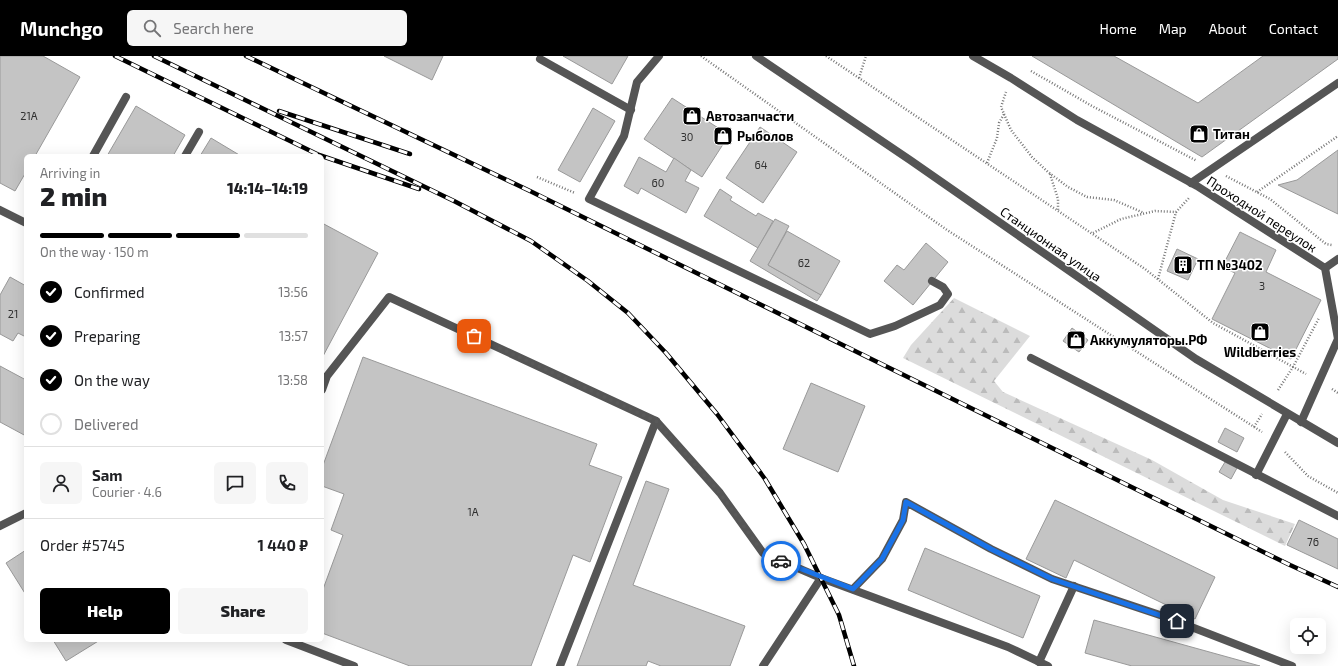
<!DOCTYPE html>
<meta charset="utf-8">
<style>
:root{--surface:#fff;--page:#f6f6f6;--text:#202124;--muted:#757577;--line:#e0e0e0;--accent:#000}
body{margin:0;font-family:"Exo 2",sans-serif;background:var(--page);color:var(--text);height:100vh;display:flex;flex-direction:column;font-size:15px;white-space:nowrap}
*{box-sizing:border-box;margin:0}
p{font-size:13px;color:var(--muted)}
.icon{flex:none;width:22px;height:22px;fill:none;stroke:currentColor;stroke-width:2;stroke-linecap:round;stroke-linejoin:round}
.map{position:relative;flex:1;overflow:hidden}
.side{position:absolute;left:24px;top:98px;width:300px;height:488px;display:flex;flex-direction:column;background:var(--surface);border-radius:6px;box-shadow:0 4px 16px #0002}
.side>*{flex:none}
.controls{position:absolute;left:1290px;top:562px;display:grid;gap:8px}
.controls a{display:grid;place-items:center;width:36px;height:36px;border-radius:6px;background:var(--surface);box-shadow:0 4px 16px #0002;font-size:20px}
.pin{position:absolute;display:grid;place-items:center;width:34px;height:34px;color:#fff;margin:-17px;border-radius:8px;box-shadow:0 2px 6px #0006}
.courier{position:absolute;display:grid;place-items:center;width:40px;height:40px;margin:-20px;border:3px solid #1a73e8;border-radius:50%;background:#fff;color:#222;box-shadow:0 1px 5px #0007}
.head em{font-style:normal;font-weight:800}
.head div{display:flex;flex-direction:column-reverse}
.head{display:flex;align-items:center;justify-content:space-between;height:68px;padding:0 16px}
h1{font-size:26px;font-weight:800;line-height:30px}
.bar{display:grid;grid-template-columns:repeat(4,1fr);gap:6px 4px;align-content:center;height:48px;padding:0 16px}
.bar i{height:5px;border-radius:3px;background:var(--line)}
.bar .selected{background:var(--accent)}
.bar p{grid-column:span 4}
.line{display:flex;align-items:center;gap:10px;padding:0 16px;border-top:1px solid var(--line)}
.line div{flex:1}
.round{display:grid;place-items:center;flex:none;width:42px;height:42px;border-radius:6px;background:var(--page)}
ol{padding:0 16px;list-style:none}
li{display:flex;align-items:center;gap:12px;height:44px}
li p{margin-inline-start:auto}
li .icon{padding:4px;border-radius:50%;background:var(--accent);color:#fff;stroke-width:4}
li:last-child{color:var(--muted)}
li i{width:22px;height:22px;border:2px solid var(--line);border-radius:50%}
.action{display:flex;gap:8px;margin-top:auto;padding:8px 16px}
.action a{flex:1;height:46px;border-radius:6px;background:var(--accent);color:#fff;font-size:16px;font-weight:800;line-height:46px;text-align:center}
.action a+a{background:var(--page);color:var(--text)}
header{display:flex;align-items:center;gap:24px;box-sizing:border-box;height:56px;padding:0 20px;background:var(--accent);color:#fff}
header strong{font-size:19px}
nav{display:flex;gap:22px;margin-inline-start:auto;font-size:14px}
.search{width:280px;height:36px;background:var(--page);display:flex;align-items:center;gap:10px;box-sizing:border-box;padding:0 14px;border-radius:6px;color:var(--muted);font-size:15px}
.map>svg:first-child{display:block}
</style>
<header>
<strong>Munchgo</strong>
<div class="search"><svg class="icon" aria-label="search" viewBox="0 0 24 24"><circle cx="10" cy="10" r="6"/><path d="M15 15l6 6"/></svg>Search here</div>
<nav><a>Home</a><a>Map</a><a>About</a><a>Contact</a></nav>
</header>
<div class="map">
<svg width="1338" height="610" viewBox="0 0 1338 610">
<defs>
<pattern id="forest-firs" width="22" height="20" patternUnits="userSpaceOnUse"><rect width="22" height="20" fill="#dcdcdc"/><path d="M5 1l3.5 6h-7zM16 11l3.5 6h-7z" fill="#bbb"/></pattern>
</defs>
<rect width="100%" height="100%" fill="#fff"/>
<polygon fill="url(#forest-firs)" points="954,242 1030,280 994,325 1003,336 1152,404 1223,444 1295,468 1285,490 903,302 911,289"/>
<g fill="#c4c4c4" stroke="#999">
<polygon points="0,0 43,0 80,21 35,100 26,100 26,116 15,135 0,127"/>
<polygon points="384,0 443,0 432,24"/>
<polygon points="563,0 628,0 612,28"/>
<polygon points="1032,0 1114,0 1198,47 1263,0 1338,0 1338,3 1202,101"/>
<polygon points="672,42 729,79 702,121 644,83"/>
<polygon points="136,50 185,79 173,100 107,100"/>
<polygon points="593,52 615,65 580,126 558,114"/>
<polygon points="760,71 797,96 763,147 726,122"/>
<polygon points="211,82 241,100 200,100"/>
<polygon points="1338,94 1338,158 1278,129 1297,124"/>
<polygon points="639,101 666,116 674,102 691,114 685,125 699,132 686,157 641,132 638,138 624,130"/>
<polygon points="720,133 732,141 730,144 756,160 758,157 773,165 758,192 704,160"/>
<polygon points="775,163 789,170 768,209 821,239 817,245 750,205"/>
<polygon points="322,167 378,197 322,302"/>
<polygon points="787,175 840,205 821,239 768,209"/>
<polygon points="1240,176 1276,194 1266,216 1321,244 1291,303 1212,263 1235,217 1222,211"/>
<polygon points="926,187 948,206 913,249 884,225 897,209 904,214"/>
<polygon points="1177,193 1198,203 1188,224 1167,215"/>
<polygon points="10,221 26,230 26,281 18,277 13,285 0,278 0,239"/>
<polygon points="1072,272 1088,284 1079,296 1063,285"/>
<polygon points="363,301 597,388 589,409 622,421 590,506 573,499 531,610 410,610 322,577 322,536 343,479 331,474 344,438 322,430 322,412"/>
<polygon points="0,310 26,324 26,380 0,366"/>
<polygon points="811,327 865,350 838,416 783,393"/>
<polygon points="1225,372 1244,382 1237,396 1218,386"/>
<polygon points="1225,406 1237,412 1231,423 1219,416"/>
<polygon points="646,425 669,433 633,529 745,570 730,610 661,610 648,605 646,610 577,610"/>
<polygon points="1055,444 1215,521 1195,563 1074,504 1066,522 1026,503"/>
<polygon points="1299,464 1338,483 1338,513 1287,489"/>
<polygon points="925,492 1040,540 1023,582 908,534"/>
<polygon points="26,494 26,539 6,507"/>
<polygon points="1094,564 1260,610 1132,610 1085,597"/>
<polygon points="53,584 100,584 66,605"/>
</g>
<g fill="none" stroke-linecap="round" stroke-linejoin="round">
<g stroke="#777" stroke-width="2.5" stroke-dasharray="1 2" stroke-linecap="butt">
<polyline points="701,0 947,174 1262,376"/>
<polyline points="826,0 1145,213 1213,267 1306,318"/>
<polyline points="1031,15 1092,50 1197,105"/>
<polyline points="859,22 866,0"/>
<polyline points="1004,58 1011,74 1032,101 1048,116 1068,131 1087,141 1114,144 1144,157"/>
<polyline points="987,107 997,82 999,67 1004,58 1001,51 1006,36"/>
<polyline points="1050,118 1058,143 1058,154"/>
<polyline points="1226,120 1270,143 1326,188 1332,189"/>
<polyline points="537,121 575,137"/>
<polyline points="1257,136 1338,80"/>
<polyline points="1093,177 1121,163 1155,155 1176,156 1189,142"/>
<polyline points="1158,223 1176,156"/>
<polyline points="1332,333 1338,337"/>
<polyline points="1278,334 1293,311 1319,262"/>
<polyline points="1254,371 1262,358"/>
<polyline points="1285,396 1308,420 1338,437"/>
</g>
<g stroke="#555" stroke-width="8">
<polyline points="659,0 637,26 624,80 589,143 870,278 895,270 940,249 948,238 943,231 932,225"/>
<polyline points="973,0 1011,22 1077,64 1197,130 1325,212 1338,283 1301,366"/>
<polyline points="540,3 631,54"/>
<polyline points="93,100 126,41"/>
<polyline points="185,100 199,76"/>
<polyline points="1325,212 1338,203"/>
<polyline points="1031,302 1338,460"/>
<polyline points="322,334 327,320 389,241 656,365 560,610"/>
<polyline points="656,365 720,437 763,497 821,522"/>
<polyline points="1256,419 1287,358"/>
<polyline points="853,533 882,503 903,464 906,446 991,493 1052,523 1163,560 1292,610"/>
<polyline points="286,584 354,610"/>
<polyline points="1039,606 1074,530"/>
<polyline points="763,610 821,522 1008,591 1048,610"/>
</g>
<g stroke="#555" stroke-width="8">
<polyline points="1191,127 1338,27"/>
<polyline points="0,154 26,167"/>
<polyline points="0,470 26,457"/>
</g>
<polyline stroke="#555" stroke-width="8" points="756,0 910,104 1196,303 1338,387"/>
<g stroke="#000" stroke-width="4.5">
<g id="rail">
<polyline points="115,0 319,99 419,133"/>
<polyline points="154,0 454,145 531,185 588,225 628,257 666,297 717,358 765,423 804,488 839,559 854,610"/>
<polyline points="246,0 530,135 1290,509 1338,531"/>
<polyline points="279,55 410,98"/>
</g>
</g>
<use href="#rail" stroke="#fff" stroke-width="3" stroke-dasharray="9" stroke-linecap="butt"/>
</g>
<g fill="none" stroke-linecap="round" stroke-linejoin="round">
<polyline stroke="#595959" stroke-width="4" stroke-dasharray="0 7.2" points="474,280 656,365 720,437 763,497 781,505"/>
<polyline stroke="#1a73e8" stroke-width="5" points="781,505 853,533 882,503 903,464 906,446 991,493 1052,523 1177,565"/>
</g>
<defs>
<g id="shop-square" transform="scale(1)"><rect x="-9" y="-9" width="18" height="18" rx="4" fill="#000" stroke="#fff"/><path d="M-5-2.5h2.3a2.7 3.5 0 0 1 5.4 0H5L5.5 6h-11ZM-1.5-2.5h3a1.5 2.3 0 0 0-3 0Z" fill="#fff"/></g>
<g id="building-square" transform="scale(1)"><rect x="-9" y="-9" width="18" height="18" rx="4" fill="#000" stroke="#fff"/><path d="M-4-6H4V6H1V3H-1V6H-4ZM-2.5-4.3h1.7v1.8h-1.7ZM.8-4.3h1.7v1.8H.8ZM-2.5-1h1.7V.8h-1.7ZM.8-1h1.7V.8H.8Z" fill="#fff"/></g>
</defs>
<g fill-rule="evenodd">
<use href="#shop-square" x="692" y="60"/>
<use href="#shop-square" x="1199" y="78"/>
<use href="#shop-square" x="723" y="80"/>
<use href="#building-square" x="1183" y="209"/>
<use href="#shop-square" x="1260" y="276"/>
<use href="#shop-square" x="1076" y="284"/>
</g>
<g text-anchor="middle" stroke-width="3" stroke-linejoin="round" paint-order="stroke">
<g font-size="11" fill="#313131">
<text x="29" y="64">21А</text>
<text x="687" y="85">30</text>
<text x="761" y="113">64</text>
<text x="658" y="131">60</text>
<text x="804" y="211">62</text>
<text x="1262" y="234">3</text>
<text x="13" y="262">21</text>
<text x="473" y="460">1А</text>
<text x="1313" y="490">76</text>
</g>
<g font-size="13" font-weight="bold" fill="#000" stroke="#fff" text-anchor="start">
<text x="706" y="65">Автозапчасти</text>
<text x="1213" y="83">Титан</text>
<text x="737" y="85">Рыболов</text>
<text x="1197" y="214">ТП №3402</text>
<text x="1090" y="289">Аккумуляторы.РФ</text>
<text x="1260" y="301" text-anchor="middle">Wildberries</text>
</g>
<g font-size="13" fill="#000" stroke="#fff">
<text transform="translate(1262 158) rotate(33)" y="5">Проходной переулок</text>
<text transform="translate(1051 188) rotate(35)" y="5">Станционная улица</text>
</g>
</g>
</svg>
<div class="controls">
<a><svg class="icon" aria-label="locate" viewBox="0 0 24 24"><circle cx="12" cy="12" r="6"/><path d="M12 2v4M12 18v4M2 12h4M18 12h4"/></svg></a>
</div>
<div class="pin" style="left:474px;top:280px;background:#ea580c"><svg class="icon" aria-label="bag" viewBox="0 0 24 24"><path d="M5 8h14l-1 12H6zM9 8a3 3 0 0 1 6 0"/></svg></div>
<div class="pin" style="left:1177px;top:565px;background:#1f2937"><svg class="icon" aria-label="home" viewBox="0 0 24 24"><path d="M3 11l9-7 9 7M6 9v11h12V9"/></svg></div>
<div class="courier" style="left:781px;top:505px"><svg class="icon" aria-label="car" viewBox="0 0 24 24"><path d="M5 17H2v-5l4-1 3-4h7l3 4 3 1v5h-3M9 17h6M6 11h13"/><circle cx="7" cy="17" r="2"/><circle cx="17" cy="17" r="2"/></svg></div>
<section class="side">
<div class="head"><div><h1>2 min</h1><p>Arriving in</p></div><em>14:14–14:19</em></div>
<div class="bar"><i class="selected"></i><i class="selected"></i><i class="selected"></i><i></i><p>On the way · 150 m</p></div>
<ol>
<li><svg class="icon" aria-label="check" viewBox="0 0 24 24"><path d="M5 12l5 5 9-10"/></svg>Confirmed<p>13:56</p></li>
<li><svg class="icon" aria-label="check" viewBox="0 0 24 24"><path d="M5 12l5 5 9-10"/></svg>Preparing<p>13:57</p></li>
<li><svg class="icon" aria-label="check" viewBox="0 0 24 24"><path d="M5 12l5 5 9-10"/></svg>On the way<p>13:58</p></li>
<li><i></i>Delivered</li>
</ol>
<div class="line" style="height:72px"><a class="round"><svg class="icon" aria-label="person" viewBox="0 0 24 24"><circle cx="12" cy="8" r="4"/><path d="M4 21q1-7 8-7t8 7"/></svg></a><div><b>Sam</b><p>Courier · 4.6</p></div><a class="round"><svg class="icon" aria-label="chat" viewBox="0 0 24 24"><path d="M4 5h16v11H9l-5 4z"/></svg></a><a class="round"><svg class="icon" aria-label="phone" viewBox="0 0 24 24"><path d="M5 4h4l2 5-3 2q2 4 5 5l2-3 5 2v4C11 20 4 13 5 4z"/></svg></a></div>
<div class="line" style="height:52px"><div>Order #5745</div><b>1 440 ₽</b></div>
<div class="action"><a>Help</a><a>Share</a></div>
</section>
</div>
